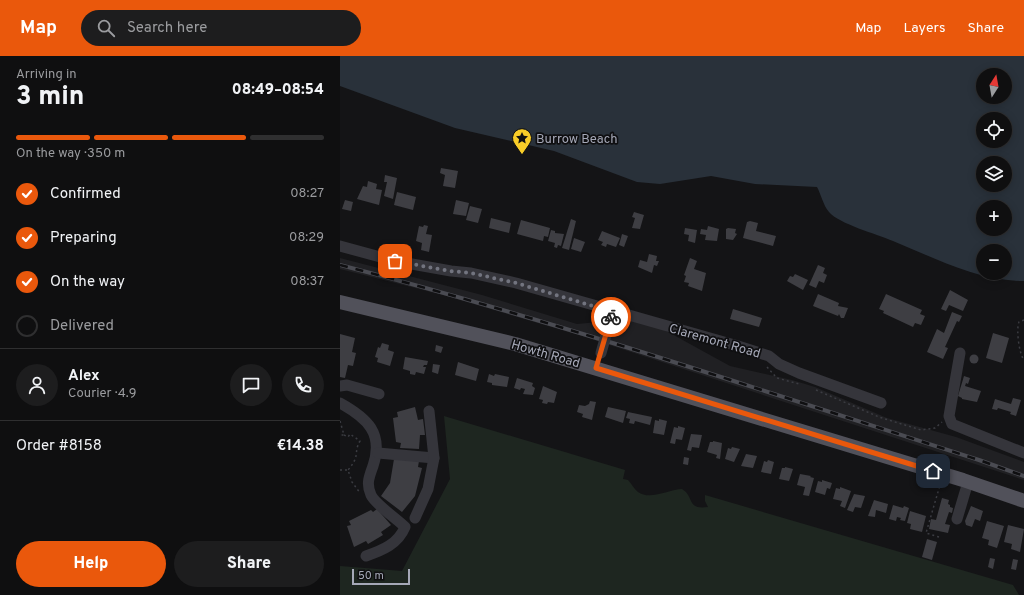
<!DOCTYPE html>
<meta charset="utf-8">
<style>
:root{--surface:#0f0f10;--page:#1d1d1e;--text:#f1f3f6;--muted:#9b9c9f;--line:#2f2f30;--accent:#ea580c}
body{margin:0;font-family:Overpass,sans-serif;background:var(--page);color:var(--text);height:100vh;display:flex;flex-direction:column;font-size:15px;white-space:nowrap}
*{box-sizing:border-box;margin:0}
p{font-size:13px;color:var(--muted)}
.icon{flex:none;width:22px;height:22px;fill:none;stroke:currentColor;stroke-width:2;stroke-linecap:round;stroke-linejoin:round}
.map{position:relative;flex:1;overflow:hidden}
.side{display:flex;flex-direction:column;background:var(--surface);width:340px}
.side>*{flex:none}
.needle{width:26px;rotate:11deg}
.controls{position:absolute;left:636px;top:12px;display:grid;gap:8px}
.controls a{display:grid;place-items:center;width:36px;height:36px;border-radius:50%;background:var(--surface);box-shadow:0 2px 10px #0003,0 0 0 1px var(--line);font-size:20px}
.scale{position:absolute;left:12px;bottom:10px;width:58px;box-sizing:border-box;padding-left:4px;border:2px solid #a5a8b7;border-top:0;font-size:11px;line-height:14px;white-space:nowrap;color:#a5a8b7;-webkit-text-stroke:3px #0f0f11;paint-order:stroke}
.pin{position:absolute;display:grid;place-items:center;width:34px;height:34px;color:#fff;margin:-17px;border-radius:8px;box-shadow:0 2px 6px #0006}
.courier{position:absolute;display:grid;place-items:center;width:40px;height:40px;margin:-20px;border:3px solid #ea580c;border-radius:50%;background:#fff;color:#222;box-shadow:0 1px 5px #0007}
.headline em{font-style:normal;font-weight:800}
.headline div{display:flex;flex-direction:column-reverse}
.headline{display:flex;align-items:center;justify-content:space-between;height:68px;padding:0 16px}
h1{font-size:26px;font-weight:800;line-height:30px}
.bar{display:grid;grid-template-columns:repeat(4,1fr);gap:6px 4px;align-content:center;height:48px;padding:0 16px}
.bar i{height:5px;border-radius:3px;background:var(--line)}
.bar .current{background:var(--accent)}
.bar p{grid-column:span 4}
.line{display:flex;align-items:center;gap:10px;padding:0 16px;border-top:1px solid var(--line)}
.line div{flex:1}
.round{display:grid;place-items:center;flex:none;width:42px;height:42px;border-radius:21px;background:var(--page)}
ol{padding:0 16px;list-style:none}
li{display:flex;align-items:center;gap:12px;height:44px}
li p{margin-inline-start:auto}
li .icon{padding:4px;border-radius:50%;background:var(--accent);color:#fff;stroke-width:4}
li:last-child{color:var(--muted)}
li i{width:22px;height:22px;border:2px solid var(--line);border-radius:50%}
.primary-button{display:flex;gap:8px;margin-top:auto;padding:8px 16px}
.primary-button a{flex:1;height:46px;border-radius:24px;background:var(--accent);color:#fff;font-size:16px;font-weight:800;line-height:46px;text-align:center}
.primary-button a+a{background:var(--page);color:var(--text)}
header{display:flex;align-items:center;gap:24px;box-sizing:border-box;height:56px;padding:0 20px;background:var(--accent);color:#fff}
header strong{font-size:19px}
nav{display:flex;gap:22px;margin-inline-start:auto;font-size:14px}
.search{width:280px;height:36px;background:var(--page);display:flex;align-items:center;gap:10px;box-sizing:border-box;padding:0 14px;border-radius:22px;color:var(--muted);font-size:15px}
main{display:flex;flex:1;min-height:0}
.map>svg:first-child{display:block}
</style>
<header>
<strong>Map</strong>
<div class="search"><svg class="icon" aria-label="search" viewBox="0 0 24 24"><circle cx="10" cy="10" r="6"/><path d="M15 15l6 6"/></svg>Search here</div>
<nav><a>Map</a><a>Layers</a><a>Share</a></nav>
</header>
<main>
<section class="side">
<div class="headline"><div><h1>3 min</h1><p>Arriving in</p></div><em>08:49–08:54</em></div>
<div class="bar"><i class="current"></i><i class="current"></i><i class="current"></i><i></i><p>On the way · 350 m</p></div>
<ol>
<li><svg class="icon" aria-label="check" viewBox="0 0 24 24"><path d="M5 12l5 5 9-10"/></svg>Confirmed<p>08:27</p></li>
<li><svg class="icon" aria-label="check" viewBox="0 0 24 24"><path d="M5 12l5 5 9-10"/></svg>Preparing<p>08:29</p></li>
<li><svg class="icon" aria-label="check" viewBox="0 0 24 24"><path d="M5 12l5 5 9-10"/></svg>On the way<p>08:37</p></li>
<li><i></i>Delivered</li>
</ol>
<div class="line" style="height:72px"><a class="round"><svg class="icon" aria-label="person" viewBox="0 0 24 24"><circle cx="12" cy="8" r="4"/><path d="M4 21q1-7 8-7t8 7"/></svg></a><div><b>Alex</b><p>Courier · 4.9</p></div><a class="round"><svg class="icon" aria-label="chat" viewBox="0 0 24 24"><path d="M4 5h16v11H9l-5 4z"/></svg></a><a class="round"><svg class="icon" aria-label="phone" viewBox="0 0 24 24"><path d="M5 4h4l2 5-3 2q2 4 5 5l2-3 5 2v4C11 20 4 13 5 4z"/></svg></a></div>
<div class="line" style="height:52px"><div>Order #8158</div><b>€14.38</b></div>
<div class="primary-button"><a>Help</a><a>Share</a></div>
</section>
<div class="map">
<svg width="684" height="539" viewBox="0 0 684 539">
<rect width="100%" height="100%" fill="#141416"/>
<polygon fill="#202023" points="0,202 142,239 237,268 290,263 319,271 390,310 452,324 475,331 547,362 616,381 684,406 684,424 242,280 103,239 0,213"/>
<path fill="#1e2620" d="M104,360L285,414L283,423L288,424C292,428 294,433 298,436C310,445 330,433 342,433C355,441 346,454 368,451L365,445V439L673,529L679,539H0V510L62,515L110,423Z"/>
<path fill="#29313a" fill-rule="evenodd" d="M0,0H684V225C637,225 595,202 553,185C537,178 499,168 489,156C483,149 481,138 477,131L415,128L371,120L320,128L297,126L214,95L115,72L0,30ZM643,19H665V41H643ZM643,63H665V85H643ZM643,107H665V129H643ZM643,151H665V173H643ZM643,195H665V217H643Z"/>
<g fill="#3e3e43">
<polygon points="101,112 118,115 115,132 103,130 105,119 100,117"/>
<polygon points="45,119 57,122 53,143 44,140 47,126 44,126"/>
<polygon points="28,125 37,128 36,133 42,134 39,149 17,143 23,130 27,131"/>
<polygon points="57,136 76,141 73,154 54,149"/>
<polygon points="5,144 13,146 11,155 2,153"/>
<polygon points="116,144 129,147 126,160 113,158"/>
<polygon points="130,150 142,153 138,167 126,164"/>
<polygon points="294,156 304,159 300,173 292,172 295,162 292,161"/>
<polygon points="151,162 171,167 169,177 149,172"/>
<polygon points="231,163 236,165 229,194 222,192"/>
<polygon points="181,164 210,172 208,181 204,180 203,185 177,178"/>
<polygon points="410,165 418,167 416,175 436,180 433,190 403,182 407,166"/>
<polygon points="84,169 88,170 86,178 92,179 89,196 81,194 82,187 76,185 79,170 83,171"/>
<polygon points="368,170 379,173 377,185 365,184 366,179 360,178 361,173 367,174"/>
<polygon points="345,172 357,174 355,187 348,185 349,179 344,178"/>
<polygon points="388,172 396,173 395,177 397,178 393,184 386,183 386,173"/>
<polygon points="211,174 215,175 215,177 224,178 221,190 218,189 217,192 214,191 215,187 208,185"/>
<polygon points="262,175 280,182 276,191 267,188 266,191 261,189 263,186 258,184"/>
<polygon points="282,178 288,180 284,191 279,189"/>
<polygon points="234,182 245,186 241,196 231,193"/>
<polygon points="309,198 317,200 316,205 319,205 317,210 314,209 312,217 298,211 300,204 307,206"/>
<polygon points="350,202 357,205 354,213 366,217 362,235 348,230 349,227 344,226 346,220 344,219"/>
<polygon points="478,209 485,212 483,217 487,219 484,227 479,225 476,232 469,229"/>
<polygon points="455,218 468,224 463,234 447,225 450,220 453,221"/>
<polygon points="610,234 628,244 623,255 609,249 606,255 601,253"/>
<polygon points="478,238 499,247 498,250 508,252 504,262 501,262 499,258 498,260 473,250"/>
<polygon points="546,238 582,254 580,258 585,260 581,269 575,267 573,271 543,257 544,255 539,253"/>
<polygon points="393,253 422,262 419,271 390,263"/>
<polygon points="612,256 622,260 619,266 617,265 605,291 608,292 603,303 587,296 597,273 604,277"/>
<polygon points="653,277 669,282 662,307 646,302"/>
<polygon points="0,278 15,282 12,296 16,297 13,310 8,309 5,322 0,321"/>
<polygon points="42,287 49,289 48,294 54,296 50,310 37,306 38,302 35,301 38,291 40,292"/>
<polygon points="96,289 103,291 101,297 95,295"/>
<circle cx="634" cy="303" r="4.5"/>
<polygon points="65,301 88,305 87,309 84,309 83,311 86,311 84,318 76,316 75,319 70,318 70,315 63,313"/>
<polygon points="118,306 139,313 136,325 115,319"/>
<polygon points="93,308 100,309 98,318 92,316"/>
<polygon points="149,318 154,320 155,318 169,321 167,331 152,329 152,327 147,326"/>
<polygon points="624,320 630,322 628,328 626,327 625,330 641,335 637,346 622,343 622,342 618,340"/>
<polygon points="177,322 193,327 192,330 195,332 193,339 183,338 185,333 181,332 180,334 174,332"/>
<polygon points="203,330 217,336 214,347 208,346 207,348 202,347 203,344 199,343"/>
<polygon points="673,342 681,344 676,360 670,358 671,356 658,352 657,354 652,353 655,343 671,348"/>
<polygon points="250,345 256,346 252,364 242,361 243,358 237,356 239,349 245,350 249,348"/>
<polygon points="75,351 78,364 83,363 85,379 80,379 79,393 60,392 61,387 56,386 53,362 58,361 57,356"/>
<polygon points="268,351 286,355 283,367 265,361"/>
<polygon points="288,356 312,361 310,369 295,365 294,368 289,367 290,363 286,362"/>
<polygon points="319,363 327,365 324,379 313,377 315,364 319,365"/>
<polygon points="338,370 345,372 342,384 336,383 335,388 330,387 334,371 338,372"/>
<polygon points="351,378 362,379 359,392 352,391 351,395 347,394"/>
<polygon points="373,385 382,387 380,403 376,402 377,399 367,396 370,386 373,386"/>
<polygon points="392,391 400,393 394,406 385,403 388,392 391,393"/>
<polygon points="406,398 417,400 413,412 401,410"/>
<polygon points="344,401 349,402 348,409 343,408"/>
<polygon points="54,403 79,405 78,411 82,412 75,440 62,456 41,440 50,427"/>
<polygon points="428,404 434,406 431,418 421,416 424,405 427,406"/>
<polygon points="445,411 453,413 449,425 439,423 442,412 445,412"/>
<polygon points="460,418 471,420 470,421 474,422 469,440 463,439 465,431 457,429"/>
<polygon points="482,424 492,427 490,433 487,432 485,439 475,436 478,425 482,426"/>
<polygon points="500,431 511,435 505,452 500,450 502,445 493,443 496,432 500,433"/>
<polygon points="514,438 525,440 521,452 515,451 513,456 507,454"/>
<polygon points="602,442 609,444 608,448 610,449 610,451 613,452 612,457 609,456 605,468 610,469 608,477 589,473 591,463 596,464"/>
<polygon points="534,444 548,448 546,457 536,454 535,461 528,460"/>
<polygon points="553,449 563,452 564,450 569,452 565,465 560,464 561,462 557,461 556,465 549,463"/>
<polygon points="631,450 643,455 640,465 635,463 632,471 626,469 625,465"/>
<polygon points="37,453 51,469 41,476 43,479 28,488 26,485 14,491 7,470 11,469 9,465 31,454 33,456"/>
<polygon points="570,455 586,460 582,476 570,473 571,468 567,467"/>
<polygon points="647,465 664,470 657,492 648,489 649,484 642,482"/>
<polygon points="668,469 684,473 680,496 671,493 672,488 664,486"/>
<polygon points="587,483 597,486 592,504 582,501"/>
<polygon points="650,502 655,503 653,513 648,511"/>
<polygon points="673,503 678,504 676,514 671,513"/>
</g>
<g fill="none" stroke-linecap="round" stroke-linejoin="round">
<g stroke="#3b3c42" stroke-width="1.5" stroke-dasharray="2 3" stroke-linecap="butt">
<path d="M684,264L679,266C676,273 679,298 684,304"/>
<polyline points="427,311 437,322 459,328"/>
<polyline points="476,334 539,361 581,374 595,372 602,366"/>
<polyline points="0,365 4,379 0,379"/>
<path d="M4,379L8,381L10,378L20,385C13,397 21,399 8,414"/>
<polyline points="0,414 8,414 12,426 20,437"/>
<polyline points="599,481 586,477 600,429"/>
</g>
<g stroke="#35353b" stroke-width="11">
<polyline points="0,190 55,205 111,215 131,217 176,227 398,290 429,300 439,308 459,317 541,347"/>
<polyline points="620,297 609,360 612,368 684,397"/>
<polyline points="0,330 7,329 39,338"/>
<path d="M0,347C27,362 44,377 33,410C29,421 26,428 31,439C35,448 57,463 65,471C58,488 43,494 26,500"/>
<polyline points="38,397 94,402"/>
<polyline points="75,462 88,433 94,402 89,355"/>
<polyline points="617,463 628,426"/>
</g>
<polyline stroke="#51515a" stroke-width="14" points="0,246 175,288 623,424 684,445"/>
<g stroke="#4a4b52" stroke-width="4">
<path id="rail" d="M0,209C216,265 427,336 639,404L684,420"/>
</g>
<use href="#rail" stroke="#0f0f11" stroke-width="2.5" stroke-dasharray="8" stroke-linecap="butt"/>
<polyline stroke="#35353b" stroke-width="11" points="261,297 270,265"/>
</g>
<g fill="none" stroke-linecap="round" stroke-linejoin="round">
<polyline stroke="#72747f" stroke-width="4" stroke-dasharray="0 7.2" points="55,205 110,215 131,217 176,227 273,256 271,261"/>
<polyline stroke="#ea580c" stroke-width="5" points="271,261 256,312 593,415"/>
</g>
<defs>
<g id="sight-pin" transform="scale(1)"><path d="M0 17L-7.5 6A9.5 9.5 0 1 1 7.5 6Z" fill="#f9cd28" stroke="#0f0f11"/><path d="M0-6L1.8-2.2L6-1.7L2.9 1.2L3.7 5.4L0 3.3L-3.7 5.4L-2.9 1.2L-6-1.7L-1.8-2.2Z" fill="#111"/></g>
</defs>
<g fill-rule="evenodd">
<use href="#sight-pin" x="182" y="82"/>
</g>
<g text-anchor="middle" stroke-width="3.5" stroke-linejoin="round" paint-order="stroke">
<g font-size="13" fill="#a5a8b7" stroke="#0f0f11" text-anchor="start">
<text x="196" y="87">Burrow Beach</text>
</g>
<g font-size="13" fill="#a5a8b7" stroke="#0f0f11">
<text transform="translate(375 284) rotate(16)" y="5">Claremont Road</text>
<text transform="translate(206 297) rotate(16)" y="5">Howth Road</text>
</g>
</g>
</svg>
<div class="controls">
<a><svg class="needle" viewBox="-14 -14 28 28"><path d="M0-13l5 13h-10z" fill="#e53935"/><path d="M0 13l5-13h-10z" fill="#9b9c9f"/></svg></a>
<a><svg class="icon" aria-label="locate" viewBox="0 0 24 24"><circle cx="12" cy="12" r="6"/><path d="M12 2v4M12 18v4M2 12h4M18 12h4"/></svg></a>
<a><svg class="icon" aria-label="layers" viewBox="0 0 24 24"><path d="M12 4l9 5-9 5-9-5zM3 14l9 5 9-5"/></svg></a>
<a>+</a>
<a>−</a>
</div>
<div class="scale">50 m</div>
<div class="pin" style="left:55px;top:205px;background:#ea580c"><svg class="icon" aria-label="bag" viewBox="0 0 24 24"><path d="M5 8h14l-1 12H6zM9 8a3 3 0 0 1 6 0"/></svg></div>
<div class="pin" style="left:593px;top:415px;background:#1f2937"><svg class="icon" aria-label="home" viewBox="0 0 24 24"><path d="M3 11l9-7 9 7M6 9v11h12V9"/></svg></div>
<div class="courier" style="left:271px;top:261px"><svg class="icon" aria-label="bike" viewBox="0 0 24 24"><circle cx="6" cy="16" r="4"/><circle cx="18" cy="16" r="4"/><path d="M6 16l4-8h5l3 8M10 8l3 8H6M13 5h3"/></svg></div>
</div>
</main>
